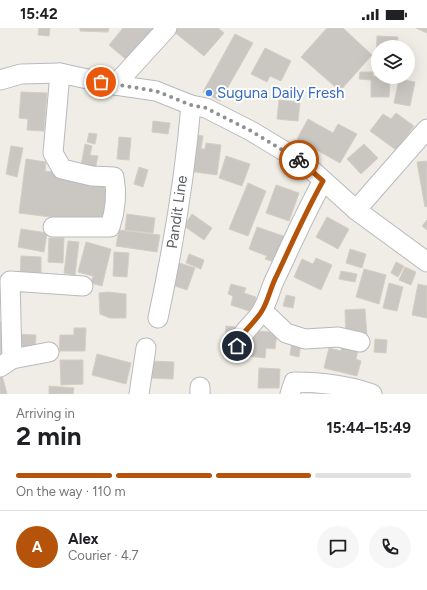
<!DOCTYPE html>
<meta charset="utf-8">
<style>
:root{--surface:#fff;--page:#f6f6f6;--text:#202124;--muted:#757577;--line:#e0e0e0;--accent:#b45309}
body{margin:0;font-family:Figtree,sans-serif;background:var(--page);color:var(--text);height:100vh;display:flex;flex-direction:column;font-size:15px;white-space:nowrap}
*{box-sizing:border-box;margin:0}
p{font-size:13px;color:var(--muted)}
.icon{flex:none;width:22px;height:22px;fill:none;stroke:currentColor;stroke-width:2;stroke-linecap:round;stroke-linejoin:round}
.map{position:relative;height:366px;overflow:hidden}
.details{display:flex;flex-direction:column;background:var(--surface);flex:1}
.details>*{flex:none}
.buttons{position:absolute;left:371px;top:12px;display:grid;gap:8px}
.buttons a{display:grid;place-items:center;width:44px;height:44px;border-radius:50%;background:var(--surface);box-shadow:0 4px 16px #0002;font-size:20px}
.pin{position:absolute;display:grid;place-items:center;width:34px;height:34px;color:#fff;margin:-17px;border:2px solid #fff;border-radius:50%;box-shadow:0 1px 4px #0007}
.courier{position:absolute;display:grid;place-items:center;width:40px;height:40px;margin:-20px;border:3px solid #b45309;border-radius:50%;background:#fff;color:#222;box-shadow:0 1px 5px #0007}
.overview em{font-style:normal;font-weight:700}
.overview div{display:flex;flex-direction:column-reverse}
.overview{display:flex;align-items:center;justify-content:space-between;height:68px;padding:0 16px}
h1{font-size:26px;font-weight:700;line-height:30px}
.bar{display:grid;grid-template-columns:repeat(4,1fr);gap:6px 4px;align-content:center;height:48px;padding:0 16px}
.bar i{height:5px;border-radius:3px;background:var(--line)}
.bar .selected{background:var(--accent)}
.bar p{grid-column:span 4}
.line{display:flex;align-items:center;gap:10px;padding:0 16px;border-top:1px solid var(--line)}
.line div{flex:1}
.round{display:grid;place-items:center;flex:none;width:42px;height:42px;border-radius:21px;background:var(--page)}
.status{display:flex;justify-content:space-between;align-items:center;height:28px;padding:0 20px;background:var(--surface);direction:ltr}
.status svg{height:11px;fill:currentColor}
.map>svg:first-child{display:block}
</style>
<div class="status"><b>15:42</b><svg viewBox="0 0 49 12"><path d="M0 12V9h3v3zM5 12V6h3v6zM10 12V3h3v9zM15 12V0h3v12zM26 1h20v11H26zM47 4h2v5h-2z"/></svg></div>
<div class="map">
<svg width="427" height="366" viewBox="0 0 427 366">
<rect width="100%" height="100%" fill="#efede5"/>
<g fill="#cac7c2" stroke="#d4cec3">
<polygon points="39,0 50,0 49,8 38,7"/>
<polygon points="80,0 109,0 108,4 80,3"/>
<polygon points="123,0 158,0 129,34 109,17"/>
<polygon points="176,0 218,0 224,5 204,28 173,3"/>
<polygon points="327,0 343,0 372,27 340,63 301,29"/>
<polygon points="416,0 427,0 427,5"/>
<polygon points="235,6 253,15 220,73 203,64"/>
<polygon points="377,8 398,9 397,19 378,19 378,44 376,44"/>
<polygon points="265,20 291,33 281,53 270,48 267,54 251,46"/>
<polygon points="360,44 373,44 373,48 378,49 390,49 389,69 371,69 371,52 359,51"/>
<polygon points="399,51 415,54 410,78 394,75"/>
<polygon points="21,64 47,65 44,103 27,102 28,91 19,90"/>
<polygon points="279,72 300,74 298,93 277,91"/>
<polygon points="396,85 414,98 396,122 370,103 383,86 391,91"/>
<polygon points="308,91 333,105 338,96 357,106 340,135 297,111"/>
<polygon points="153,93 170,95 168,106 152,104"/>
<polygon points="89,105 97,106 95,116 87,114"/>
<polygon points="193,106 203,108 201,121 205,121 206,115 221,117 217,147 188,143"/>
<polygon points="119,109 131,110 129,132 117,131"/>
<polygon points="85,116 92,118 90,127 98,128 94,146 80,143"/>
<polygon points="364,116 378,130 361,146 347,131"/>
<polygon points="11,118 23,120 17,149 6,146"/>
<polygon points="226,128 250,136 242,158 219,150"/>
<polygon points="26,131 46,134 45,143 112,152 107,196 19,185"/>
<polygon points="427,133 427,178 425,179 417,134"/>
<polygon points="139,139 148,142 143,159 134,156"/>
<polygon points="248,155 266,163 248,208 229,201"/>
<polygon points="276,157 299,165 289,193 266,185"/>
<polygon points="127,186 155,190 153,205 125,202"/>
<polygon points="192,186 212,200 204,212 184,198"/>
<polygon points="327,189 349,201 338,221 316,209"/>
<polygon points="427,192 427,202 422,198"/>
<polygon points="257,199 286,209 277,235 265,231 267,228 249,221"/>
<polygon points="21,201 47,205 44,224 18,219"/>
<polygon points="119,202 160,207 157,224 116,218"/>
<polygon points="49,210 64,210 63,235 48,234"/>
<polygon points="68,213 79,214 75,247 64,245"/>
<polygon points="86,214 111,221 102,258 91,255 93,248 78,244"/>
<polygon points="350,221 366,226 362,240 346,235"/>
<polygon points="114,224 129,225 127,249 113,248"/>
<polygon points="189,226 204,232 201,241 186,235"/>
<polygon points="21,228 41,229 41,245 34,244 34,252 20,252"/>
<polygon points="316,230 332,237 321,262 294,249 302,231 313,236"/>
<polygon points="176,234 195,240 187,262 169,256"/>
<polygon points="396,234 404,238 398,249 391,245"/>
<polygon points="405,239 416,244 411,257 399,252"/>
<polygon points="364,241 386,247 379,276 356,269"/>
<polygon points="341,243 357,246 355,254 339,251"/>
<polygon points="389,255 403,259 397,283 383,280"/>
<polygon points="231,256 246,260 244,265 256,269 252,284 231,277 233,268 228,266"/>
<polygon points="418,256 427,258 427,290 412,287"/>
<polygon points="108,264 126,266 126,290 110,290 100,286 99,265"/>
<polygon points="286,267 295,269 293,280 283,278"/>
<polygon points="365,281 367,309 346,310 345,282"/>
<polygon points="0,294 2,294 3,333 0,333"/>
<polygon points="226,298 235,299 233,317 225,317"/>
<polygon points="74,300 86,300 85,323 59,323 60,307 74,307"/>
<polygon points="251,302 277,305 275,321 266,320 265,330 248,328"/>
<polygon points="14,306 36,307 35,323 13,322"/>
<polygon points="375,311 387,312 386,325 374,324"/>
<polygon points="292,313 301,314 299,329 290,327"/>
<polygon points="343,314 359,318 356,331 361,333 357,348 324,340 329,320 341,323"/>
<polygon points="97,326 131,335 126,356 92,347"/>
<polygon points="60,332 83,332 83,356 61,357"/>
<polygon points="151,333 174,334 173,351 150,350"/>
<polygon points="259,340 280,341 279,360 258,360"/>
<polygon points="2,347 7,366 0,366 0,348"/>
<polygon points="49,358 74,360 73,366 49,366"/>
</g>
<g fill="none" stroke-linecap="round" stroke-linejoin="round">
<g stroke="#b7babf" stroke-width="21">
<g id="minor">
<polyline points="0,52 21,46 60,45 115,57 156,63 191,77 206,80 251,103 304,135 356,182 427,234"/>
<polyline points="115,57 167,0"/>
<polyline points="356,182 427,101"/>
<path d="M53,199H110C115,184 117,165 114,149L92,148L62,141L53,125L60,45"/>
<polyline points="263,283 286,305 305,311 338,309 360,314"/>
<path d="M158,290C173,220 185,149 191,77"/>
<path d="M237,318C241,303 256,295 263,281C269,270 271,258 277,247C292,215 306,183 323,153"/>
<polyline points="12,331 10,253 83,258"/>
<polyline points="0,339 12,331 49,324"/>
<polyline points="139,366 146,320"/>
<polyline points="200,366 200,359"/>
<path d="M290,366L294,354C320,354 347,357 372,366"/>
</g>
</g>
<use href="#minor" stroke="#fff" stroke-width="19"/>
</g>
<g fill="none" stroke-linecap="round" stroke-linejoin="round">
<polyline stroke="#909192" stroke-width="4" stroke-dasharray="0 7.2" points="101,54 156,63 191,77 206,80 251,103 299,132"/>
<path stroke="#b45309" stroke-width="5" d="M237,318C241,303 256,295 263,281C269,270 271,258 277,247C292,215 306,183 323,153L299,132"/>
</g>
<circle fill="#3f7fe0" stroke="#fff" stroke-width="1.5" cx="209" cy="65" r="4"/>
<g text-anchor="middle" stroke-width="4" stroke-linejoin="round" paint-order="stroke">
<g font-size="15" fill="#366cbe" stroke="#fff" text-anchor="start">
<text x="217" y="70">Suguna Daily Fresh</text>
</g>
<g font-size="15" fill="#5d6065" stroke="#fff">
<text transform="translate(177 184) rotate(-82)" y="5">Pandit Line</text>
</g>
</g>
</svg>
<div class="buttons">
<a><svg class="icon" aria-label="layers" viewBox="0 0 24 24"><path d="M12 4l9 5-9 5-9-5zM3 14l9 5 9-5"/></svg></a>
</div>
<div class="pin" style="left:101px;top:54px;background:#ea580c"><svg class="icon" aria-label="bag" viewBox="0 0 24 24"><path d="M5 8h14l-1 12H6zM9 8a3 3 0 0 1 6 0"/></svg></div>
<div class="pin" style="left:237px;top:318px;background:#1f2937"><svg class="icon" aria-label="home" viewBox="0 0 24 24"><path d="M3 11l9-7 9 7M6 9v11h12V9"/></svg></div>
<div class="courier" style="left:299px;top:132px"><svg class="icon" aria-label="bike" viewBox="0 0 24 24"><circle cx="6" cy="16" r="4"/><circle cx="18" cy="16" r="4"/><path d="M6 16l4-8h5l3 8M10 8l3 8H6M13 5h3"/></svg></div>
</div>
<section class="details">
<div class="overview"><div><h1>2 min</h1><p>Arriving in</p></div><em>15:44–15:49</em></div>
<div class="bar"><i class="selected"></i><i class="selected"></i><i class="selected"></i><i></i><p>On the way · 110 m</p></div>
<div class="line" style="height:72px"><b class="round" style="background:var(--accent);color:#fff">A</b><div><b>Alex</b><p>Courier · 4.7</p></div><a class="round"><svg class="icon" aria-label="chat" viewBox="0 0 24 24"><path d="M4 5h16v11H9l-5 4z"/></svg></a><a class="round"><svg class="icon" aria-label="phone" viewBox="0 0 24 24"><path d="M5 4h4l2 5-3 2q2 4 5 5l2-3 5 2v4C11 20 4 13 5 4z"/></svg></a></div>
</section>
